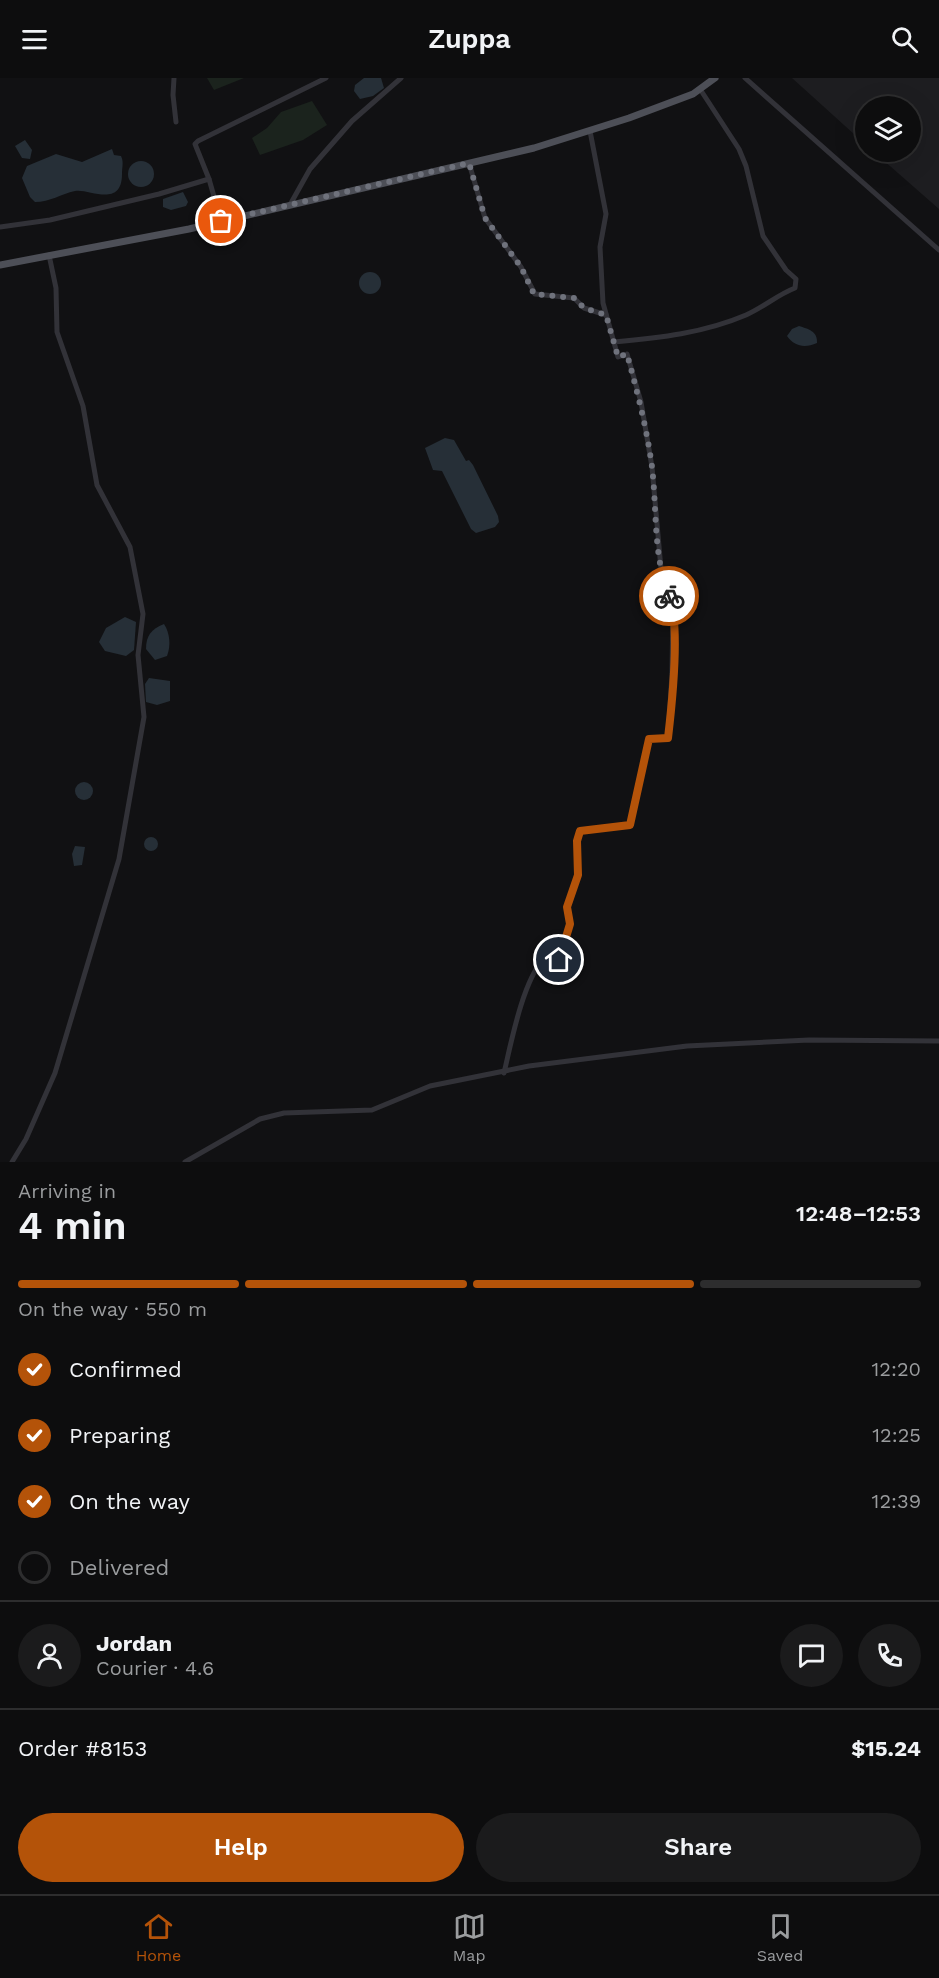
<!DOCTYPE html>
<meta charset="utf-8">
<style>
:root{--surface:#0d0d0e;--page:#1b1b1c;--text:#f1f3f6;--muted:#9a9c9e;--line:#2d2d2e;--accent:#b45309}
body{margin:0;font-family:"Work Sans",sans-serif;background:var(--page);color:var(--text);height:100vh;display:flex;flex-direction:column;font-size:22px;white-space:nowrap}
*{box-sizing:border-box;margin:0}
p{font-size:20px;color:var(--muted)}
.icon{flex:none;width:33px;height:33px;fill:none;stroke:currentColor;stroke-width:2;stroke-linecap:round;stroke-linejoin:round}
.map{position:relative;height:1084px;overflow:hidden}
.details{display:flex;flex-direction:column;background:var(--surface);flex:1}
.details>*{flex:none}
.fabs{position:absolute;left:855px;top:18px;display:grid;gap:12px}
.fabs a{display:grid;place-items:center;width:66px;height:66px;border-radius:50%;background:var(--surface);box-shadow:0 6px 24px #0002,0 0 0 2px var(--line);font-size:30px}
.pin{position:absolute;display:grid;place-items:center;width:51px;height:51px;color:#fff;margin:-26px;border:3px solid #fff;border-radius:50%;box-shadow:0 2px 6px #0007}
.courier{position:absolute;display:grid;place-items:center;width:60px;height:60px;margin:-30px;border:4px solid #b45309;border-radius:50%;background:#fff;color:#222;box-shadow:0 2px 8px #0007}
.head em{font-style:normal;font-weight:600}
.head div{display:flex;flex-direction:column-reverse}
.head{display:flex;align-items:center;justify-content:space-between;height:102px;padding:0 18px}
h1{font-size:39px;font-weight:600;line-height:45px}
.bar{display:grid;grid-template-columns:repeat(4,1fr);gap:9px 6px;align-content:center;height:72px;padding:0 18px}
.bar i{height:8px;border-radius:4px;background:var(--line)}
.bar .active{background:var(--accent)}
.bar p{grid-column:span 4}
.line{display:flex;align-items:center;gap:15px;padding:0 18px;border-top:2px solid var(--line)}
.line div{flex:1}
.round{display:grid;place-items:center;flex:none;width:63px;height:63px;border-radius:32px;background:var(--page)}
ol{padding:0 18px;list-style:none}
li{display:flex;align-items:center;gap:18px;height:66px}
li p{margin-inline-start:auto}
li .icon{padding:6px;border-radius:50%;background:var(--accent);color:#fff;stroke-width:4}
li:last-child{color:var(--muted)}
li i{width:33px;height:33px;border:3px solid var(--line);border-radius:50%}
.cta{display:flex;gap:12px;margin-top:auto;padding:12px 18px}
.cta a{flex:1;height:69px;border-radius:36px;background:var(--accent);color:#fff;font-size:24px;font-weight:600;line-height:69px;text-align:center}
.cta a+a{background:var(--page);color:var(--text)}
header{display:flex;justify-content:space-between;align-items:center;height:78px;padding:0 18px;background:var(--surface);font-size:27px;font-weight:600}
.tabs{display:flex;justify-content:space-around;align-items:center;height:84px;border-top:2px solid var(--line);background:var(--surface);font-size:16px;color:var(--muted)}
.tabs a{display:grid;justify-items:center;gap:3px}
.tabs .active{color:var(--accent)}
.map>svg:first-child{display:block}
</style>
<header><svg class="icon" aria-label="menu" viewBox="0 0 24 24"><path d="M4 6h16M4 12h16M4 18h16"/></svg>Zuppa<svg class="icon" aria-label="search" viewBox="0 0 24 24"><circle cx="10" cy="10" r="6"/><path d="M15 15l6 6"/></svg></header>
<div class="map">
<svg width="939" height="1084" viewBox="0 0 939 1084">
<rect width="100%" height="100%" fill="#111113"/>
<polygon fill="#1d1d20" points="792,0 939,0 939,131 874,74 910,74 910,28 866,28 865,66"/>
<g fill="#1b231d">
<polygon points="207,0 244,0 214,12"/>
<polygon points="312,23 327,47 303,62 260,77 252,60 267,50 281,34"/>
</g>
<g fill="#262f37">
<polygon points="364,0 381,0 384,10 373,18 360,21 354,13 355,7"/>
<polygon points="25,62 32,72 30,81 22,80 15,68"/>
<path d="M112,71L114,77L121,78C124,84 122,89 122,96C122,131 88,110 75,113C61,116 50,124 35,124L30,119L22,100L27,88L56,76L82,84Z"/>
<circle cx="141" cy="96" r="13"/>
<polygon points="183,114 188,124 186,128 171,132 163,129 163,121"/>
<circle cx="370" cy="205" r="11"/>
<path d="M799,248C808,251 818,253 817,265C805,270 795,269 787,258L792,251Z"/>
<polygon points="445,360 454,362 466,383 469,382 473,387 498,438 499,444 495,449 476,455 471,451 442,393 433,392 425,370"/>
<polygon points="125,539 136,544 134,572 126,578 105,573 99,564 106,550"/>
<path d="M164,546C170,555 171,568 167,578L155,582L146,571C146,558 151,551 164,546Z"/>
<polygon points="149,600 170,603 170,623 157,627 146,624 145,606"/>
<circle cx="84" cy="713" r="9"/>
<circle cx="151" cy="766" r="7"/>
<polygon points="75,768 85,769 82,787 74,788 72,776"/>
</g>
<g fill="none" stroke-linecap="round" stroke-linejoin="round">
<g stroke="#323238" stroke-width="5">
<polyline points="174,0 173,17 176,44"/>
<polyline points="745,0 939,172"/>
<polyline points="469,85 485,140 521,189 535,216 574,220 584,230 606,237"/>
<polyline points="209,101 195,66 198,63 326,0"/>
<polyline points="291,125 310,91 352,43 401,0"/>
<polyline points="0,149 50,142 159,116 209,101 221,143"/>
<path d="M614,264C659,260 704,255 746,237C764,229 777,217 795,210L796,201L786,192L763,158L746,88L739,71L700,11"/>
<path d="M504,995C511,965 523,903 543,882H559L570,846L567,829L578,797L577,763L580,753L630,747L649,661L668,660L672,596L673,527L661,491L652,389L641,324L627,276L618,279L603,225L600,169L606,136L590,53"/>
<polyline points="12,1084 26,1061 55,995 119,781 144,639 138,577 143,536 130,469 97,407 83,328 57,254 56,210 49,177"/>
<polyline points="185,1084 260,1041 284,1035 372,1032 430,1008 529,988 687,968 809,962 939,963"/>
</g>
<polyline stroke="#4d4f57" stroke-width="7" points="0,187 189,151 534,70 629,40 693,16 715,0"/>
</g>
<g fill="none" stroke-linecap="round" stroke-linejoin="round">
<path stroke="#6f727c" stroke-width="6" stroke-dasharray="0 10.8" d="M221,143L469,85L485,140L521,189L534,216L574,220L584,230L606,237L618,279L627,276C637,313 647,351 652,389C657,431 653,478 669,518"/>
<path stroke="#b45309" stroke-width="8" d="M559,882L570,846L567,829L578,797L577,763L580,753L630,747L649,661L668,660C672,626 681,547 669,518"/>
</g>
</svg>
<div class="fabs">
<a><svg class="icon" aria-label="layers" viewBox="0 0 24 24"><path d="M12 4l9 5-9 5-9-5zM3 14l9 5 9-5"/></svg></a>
</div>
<div class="pin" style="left:221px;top:143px;background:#ea580c"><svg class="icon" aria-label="bag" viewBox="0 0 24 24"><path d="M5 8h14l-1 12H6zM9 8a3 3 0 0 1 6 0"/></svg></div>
<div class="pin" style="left:559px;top:882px;background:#1f2937"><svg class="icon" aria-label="home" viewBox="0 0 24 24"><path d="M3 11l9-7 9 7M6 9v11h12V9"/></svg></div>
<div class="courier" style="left:669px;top:518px"><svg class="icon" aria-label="bike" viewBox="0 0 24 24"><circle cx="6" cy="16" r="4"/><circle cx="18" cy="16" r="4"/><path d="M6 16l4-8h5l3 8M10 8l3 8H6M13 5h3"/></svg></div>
</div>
<section class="details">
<div class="head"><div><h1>4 min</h1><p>Arriving in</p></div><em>12:48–12:53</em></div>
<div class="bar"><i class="active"></i><i class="active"></i><i class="active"></i><i></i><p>On the way · 550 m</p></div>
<ol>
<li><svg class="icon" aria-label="check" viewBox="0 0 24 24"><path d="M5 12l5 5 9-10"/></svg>Confirmed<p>12:20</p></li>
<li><svg class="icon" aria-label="check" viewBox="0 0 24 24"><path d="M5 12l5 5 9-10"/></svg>Preparing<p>12:25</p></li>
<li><svg class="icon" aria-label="check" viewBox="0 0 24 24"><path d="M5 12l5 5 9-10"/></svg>On the way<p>12:39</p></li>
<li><i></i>Delivered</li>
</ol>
<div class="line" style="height:108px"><a class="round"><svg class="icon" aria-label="person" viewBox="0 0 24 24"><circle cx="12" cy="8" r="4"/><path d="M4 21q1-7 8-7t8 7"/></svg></a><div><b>Jordan</b><p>Courier · 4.6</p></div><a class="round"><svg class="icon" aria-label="chat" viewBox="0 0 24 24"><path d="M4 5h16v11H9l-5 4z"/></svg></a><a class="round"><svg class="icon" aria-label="phone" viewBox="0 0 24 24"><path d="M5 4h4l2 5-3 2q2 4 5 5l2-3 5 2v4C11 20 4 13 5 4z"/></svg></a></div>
<div class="line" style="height:78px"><div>Order #8153</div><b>$15.24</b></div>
<div class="cta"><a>Help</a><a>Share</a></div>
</section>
<nav class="tabs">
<a class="active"><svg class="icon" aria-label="home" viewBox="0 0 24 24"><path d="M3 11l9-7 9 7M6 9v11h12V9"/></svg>Home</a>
<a><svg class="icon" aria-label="map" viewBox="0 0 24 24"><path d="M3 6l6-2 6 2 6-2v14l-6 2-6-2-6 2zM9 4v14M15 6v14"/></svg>Map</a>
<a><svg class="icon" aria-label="saved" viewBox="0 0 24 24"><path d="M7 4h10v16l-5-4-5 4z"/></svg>Saved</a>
</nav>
